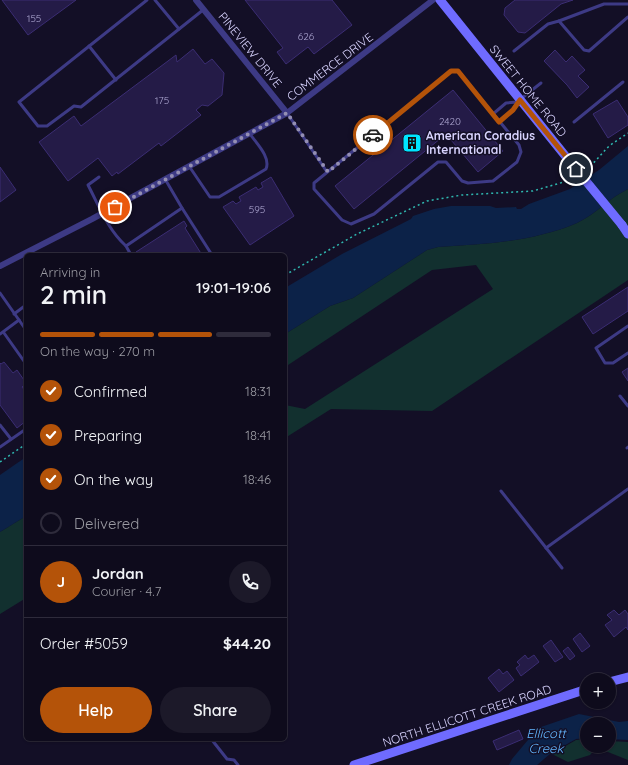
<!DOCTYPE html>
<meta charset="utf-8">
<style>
:root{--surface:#0e0b1c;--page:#1c1929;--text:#f1f3f6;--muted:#9b9ba3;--line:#2e2b3b;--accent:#b45309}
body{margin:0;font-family:Quicksand,sans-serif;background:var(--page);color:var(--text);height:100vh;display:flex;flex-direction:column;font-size:15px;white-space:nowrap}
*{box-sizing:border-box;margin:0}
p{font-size:13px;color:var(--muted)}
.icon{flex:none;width:22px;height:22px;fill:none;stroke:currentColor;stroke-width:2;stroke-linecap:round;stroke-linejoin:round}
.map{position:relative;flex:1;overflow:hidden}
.panel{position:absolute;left:24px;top:253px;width:263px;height:488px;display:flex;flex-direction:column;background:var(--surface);border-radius:6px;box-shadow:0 1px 3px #0004,0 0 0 1px var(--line)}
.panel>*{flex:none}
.buttons{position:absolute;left:580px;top:673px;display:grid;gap:8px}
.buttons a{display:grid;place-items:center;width:36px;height:36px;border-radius:50%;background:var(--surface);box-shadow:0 1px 3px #0004,0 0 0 1px var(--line);font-size:20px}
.pin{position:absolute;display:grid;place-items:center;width:34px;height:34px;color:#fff;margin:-17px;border:2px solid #fff;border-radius:50%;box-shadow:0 1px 4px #0007}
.courier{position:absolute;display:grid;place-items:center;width:40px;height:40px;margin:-20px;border:3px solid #b45309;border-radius:50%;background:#fff;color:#222;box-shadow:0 1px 5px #0007}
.overview em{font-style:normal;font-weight:600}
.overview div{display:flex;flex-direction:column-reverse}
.overview{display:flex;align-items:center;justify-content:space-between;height:68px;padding:0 16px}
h1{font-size:26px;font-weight:600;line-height:30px}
.bar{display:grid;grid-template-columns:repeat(4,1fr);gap:6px 4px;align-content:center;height:48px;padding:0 16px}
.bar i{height:5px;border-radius:3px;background:var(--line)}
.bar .on{background:var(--accent)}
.bar p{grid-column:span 4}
.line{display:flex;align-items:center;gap:10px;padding:0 16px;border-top:1px solid var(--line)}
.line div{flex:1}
.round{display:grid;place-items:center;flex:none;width:42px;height:42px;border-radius:21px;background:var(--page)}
ol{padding:0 16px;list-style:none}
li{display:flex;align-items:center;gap:12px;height:44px}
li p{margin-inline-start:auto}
li .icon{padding:4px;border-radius:50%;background:var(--accent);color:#fff;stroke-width:4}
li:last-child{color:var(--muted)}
li i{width:22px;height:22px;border:2px solid var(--line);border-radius:50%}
.primary-button{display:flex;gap:8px;margin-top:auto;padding:8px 16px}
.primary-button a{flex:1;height:46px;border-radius:24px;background:var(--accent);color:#fff;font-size:16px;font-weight:600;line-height:46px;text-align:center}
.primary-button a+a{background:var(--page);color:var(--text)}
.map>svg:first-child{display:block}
</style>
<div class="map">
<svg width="628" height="765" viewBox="0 0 628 765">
<rect width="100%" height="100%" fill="#130f26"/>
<g fill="#12302f">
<path d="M628,189V280L432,411L331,409L285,438V405L305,409L493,289L476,265L432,270L285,367V334L330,306L353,298L427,250L438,247C485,244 532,242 577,223C596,214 609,198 628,189Z"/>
<polygon points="26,516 26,598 0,614 0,532"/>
<polygon points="587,739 587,746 609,746 609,741 628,742 628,760 608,752 595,749 590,755 568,762 552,754 576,740"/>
</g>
<g fill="#0c2248">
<path d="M628,146V189C609,198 596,214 577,223C532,242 485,244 438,247L427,250L353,298L330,306L285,334V288L342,254L411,219L413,216L434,209L451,206H490L496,208L516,207L517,209H521L529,204L570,189L599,170Z"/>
<polygon points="26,457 26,516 0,532 0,475"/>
<polygon points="579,714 619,722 628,721 628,740 609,739 609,724 587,724 587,738 576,739 551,753 537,765 509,765 512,759 538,728"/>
</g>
<g fill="#241b47" stroke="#3b2d73">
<polygon points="2,0 76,0 28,35"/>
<polygon points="245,0 332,0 352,25 314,54 308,47 286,64 277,52 283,48"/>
<polygon points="515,0 573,0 561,4 525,33 518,32 504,15 505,8"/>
<polygon points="193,49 205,64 212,59 224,73 222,95 208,106 202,105 196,110 201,115 161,146 159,143 155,146 118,174 117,172 112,176 98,158 68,181 39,142 74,116 81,126 176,55 177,62"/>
<polygon points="555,50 566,62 572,56 585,70 578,76 589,87 577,98 567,85 544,61"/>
<polygon points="453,90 503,151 478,172 446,134 354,209 335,186"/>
<polygon points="617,100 628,117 628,125 608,138 593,114"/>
<polygon points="0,167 16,190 0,202"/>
<polygon points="271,177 294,216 250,245 223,207 233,201 236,204 241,201 239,197 256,187 258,190 263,187 261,183"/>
<polygon points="184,221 187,226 185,228 202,255 138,255 136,252"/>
<polygon points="628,287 628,311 593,334 582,317"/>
<polygon points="4,362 13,373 17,370 26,383 22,387 26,392 26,421 17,428 0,405 0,363 1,364"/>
<polygon points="628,368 628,381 622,372"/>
<polygon points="614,610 619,615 625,610 628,614 628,630 626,627 614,637 605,625 612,620 607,615"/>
<polygon points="580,633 590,646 582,652 573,639"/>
<polygon points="551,640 563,657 555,662 543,646"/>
<polygon points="568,647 575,656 570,660 563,651"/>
<polygon points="525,655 528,659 534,655 539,662 521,676 516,668 520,665 517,662"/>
<polygon points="499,669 503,674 507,671 514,680 499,692 488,678"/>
<polygon points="519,730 523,739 497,750 493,741"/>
</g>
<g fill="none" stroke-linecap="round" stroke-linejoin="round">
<g stroke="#2fb8b0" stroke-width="1.5" stroke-dasharray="2 3" stroke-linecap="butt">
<polyline points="587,170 609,146 628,133"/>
<polyline points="285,275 357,234 427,201 462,195 533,191 574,179"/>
<polyline points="0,462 26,444"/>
</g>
<g stroke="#3d3a85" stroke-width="3">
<polyline points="147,0 19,102 38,126 47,126 74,106 81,107 203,10"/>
<polyline points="155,0 179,29"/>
<polyline points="559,21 604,4 628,4"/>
<polyline points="89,46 116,80"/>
<polyline points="514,51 548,24 559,21 584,50 589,51 628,17"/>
<polygon points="451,71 458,71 519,145 521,152 517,162 493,181 468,183 462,181 446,162 438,162 374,214 351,224 342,220 314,189 314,183"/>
<polyline points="522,98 541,83"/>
<polyline points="287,113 327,172"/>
<polyline points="493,114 506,103 517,102 513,111 499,121"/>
<polyline points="574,122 623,82"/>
<path d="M189,166L210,197H219L266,169C271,157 256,143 250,134"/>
<path d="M99,177L88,185C99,206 108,230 126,246L182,208L165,179"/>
<polyline points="182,208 212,255"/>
<polyline points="126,246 131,255"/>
<polyline points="0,293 26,330"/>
<polyline points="14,314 26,305"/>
<polyline points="628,326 596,348 605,363 613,363 628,353"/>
<polyline points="4,333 26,364"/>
<polyline points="0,334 19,320"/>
<polyline points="620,396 628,406"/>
<polyline points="0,425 11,439"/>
<polyline points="0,447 26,429"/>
<polyline points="627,448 628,447"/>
<polyline points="501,491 562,568"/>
<polyline points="546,548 628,489"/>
<polyline points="212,740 227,759 234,760 238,765"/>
</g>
<g stroke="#3d3a85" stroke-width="6">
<polyline points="196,0 287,113"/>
<polyline points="0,266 92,219 287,113 433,0"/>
</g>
<g stroke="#6f6bff" stroke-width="9">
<polyline points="440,0 567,158"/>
<polyline points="622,225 628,234"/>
<polyline points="609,682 628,677"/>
<polyline points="354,765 587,689"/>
</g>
<polyline stroke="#6f6bff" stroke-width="9" points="567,158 622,225"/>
</g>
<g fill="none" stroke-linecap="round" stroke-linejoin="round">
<polyline stroke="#948fb3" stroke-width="4" stroke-dasharray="0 7.2" points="115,207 287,113 328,172 373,135"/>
<polyline stroke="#b45309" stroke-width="5" points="373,135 451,71 458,71 499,122 513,110 520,100 576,169"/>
</g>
<defs>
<g id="building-square" transform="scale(1)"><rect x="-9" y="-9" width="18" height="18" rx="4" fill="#00e5ff" stroke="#130f26"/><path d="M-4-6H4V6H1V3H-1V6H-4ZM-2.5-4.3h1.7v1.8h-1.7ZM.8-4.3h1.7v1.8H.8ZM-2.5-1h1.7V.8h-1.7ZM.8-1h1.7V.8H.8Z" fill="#111"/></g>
</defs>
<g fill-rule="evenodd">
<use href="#building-square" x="412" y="143"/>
</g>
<g text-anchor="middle" stroke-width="3" stroke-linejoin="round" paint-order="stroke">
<g font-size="10" fill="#aca6d1">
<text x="34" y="22">155</text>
<text x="306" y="40">626</text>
<text x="162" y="104">175</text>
<text x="450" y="125">2420</text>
<text x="257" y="213">595</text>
</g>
<g font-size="12" fill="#d9d4ff" stroke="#130f26">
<text transform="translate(250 50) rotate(51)" y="4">PINEVIEW DRIVE</text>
<text transform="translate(330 67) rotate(-37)" y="4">COMMERCE DRIVE</text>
<text transform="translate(528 91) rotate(51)" y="4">SWEET HOME ROAD</text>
<text transform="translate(467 716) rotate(-18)" y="4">NORTH ELLICOTT CREEK ROAD</text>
</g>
<g font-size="12" font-weight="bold" fill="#d9d4ff" stroke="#130f26" text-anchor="start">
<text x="426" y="140">American Coradius<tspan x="426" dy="14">International</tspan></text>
</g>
<g font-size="13" font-style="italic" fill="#62b6ff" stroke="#130f26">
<text x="546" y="738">Ellicott<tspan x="546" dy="15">Creek</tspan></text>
</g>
</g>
</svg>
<div class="buttons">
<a>+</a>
<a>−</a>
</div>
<div class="pin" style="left:115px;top:207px;background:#ea580c"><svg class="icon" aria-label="bag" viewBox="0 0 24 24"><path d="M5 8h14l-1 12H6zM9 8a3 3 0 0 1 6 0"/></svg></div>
<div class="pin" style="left:576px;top:169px;background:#1f2937"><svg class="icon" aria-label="home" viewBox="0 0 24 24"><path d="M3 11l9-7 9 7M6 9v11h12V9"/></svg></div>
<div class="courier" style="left:373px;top:135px"><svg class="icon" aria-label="car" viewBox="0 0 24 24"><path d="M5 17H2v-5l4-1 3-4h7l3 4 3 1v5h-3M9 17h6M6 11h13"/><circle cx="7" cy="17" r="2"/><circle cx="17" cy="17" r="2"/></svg></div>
<section class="panel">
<div class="overview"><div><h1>2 min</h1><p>Arriving in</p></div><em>19:01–19:06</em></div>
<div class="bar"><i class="on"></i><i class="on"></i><i class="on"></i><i></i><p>On the way · 270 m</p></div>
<ol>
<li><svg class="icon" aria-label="check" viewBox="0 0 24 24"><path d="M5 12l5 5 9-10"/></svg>Confirmed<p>18:31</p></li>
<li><svg class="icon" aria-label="check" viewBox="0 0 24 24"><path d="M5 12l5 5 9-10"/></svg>Preparing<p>18:41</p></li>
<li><svg class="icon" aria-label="check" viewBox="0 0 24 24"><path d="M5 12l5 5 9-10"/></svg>On the way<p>18:46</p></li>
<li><i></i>Delivered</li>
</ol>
<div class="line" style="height:72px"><b class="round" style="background:var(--accent);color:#fff">J</b><div><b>Jordan</b><p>Courier · 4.7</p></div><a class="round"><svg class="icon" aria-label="phone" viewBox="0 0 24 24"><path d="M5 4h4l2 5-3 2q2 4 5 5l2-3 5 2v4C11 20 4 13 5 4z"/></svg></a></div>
<div class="line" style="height:52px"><div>Order #5059</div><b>$44.20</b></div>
<div class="primary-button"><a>Help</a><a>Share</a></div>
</section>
</div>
